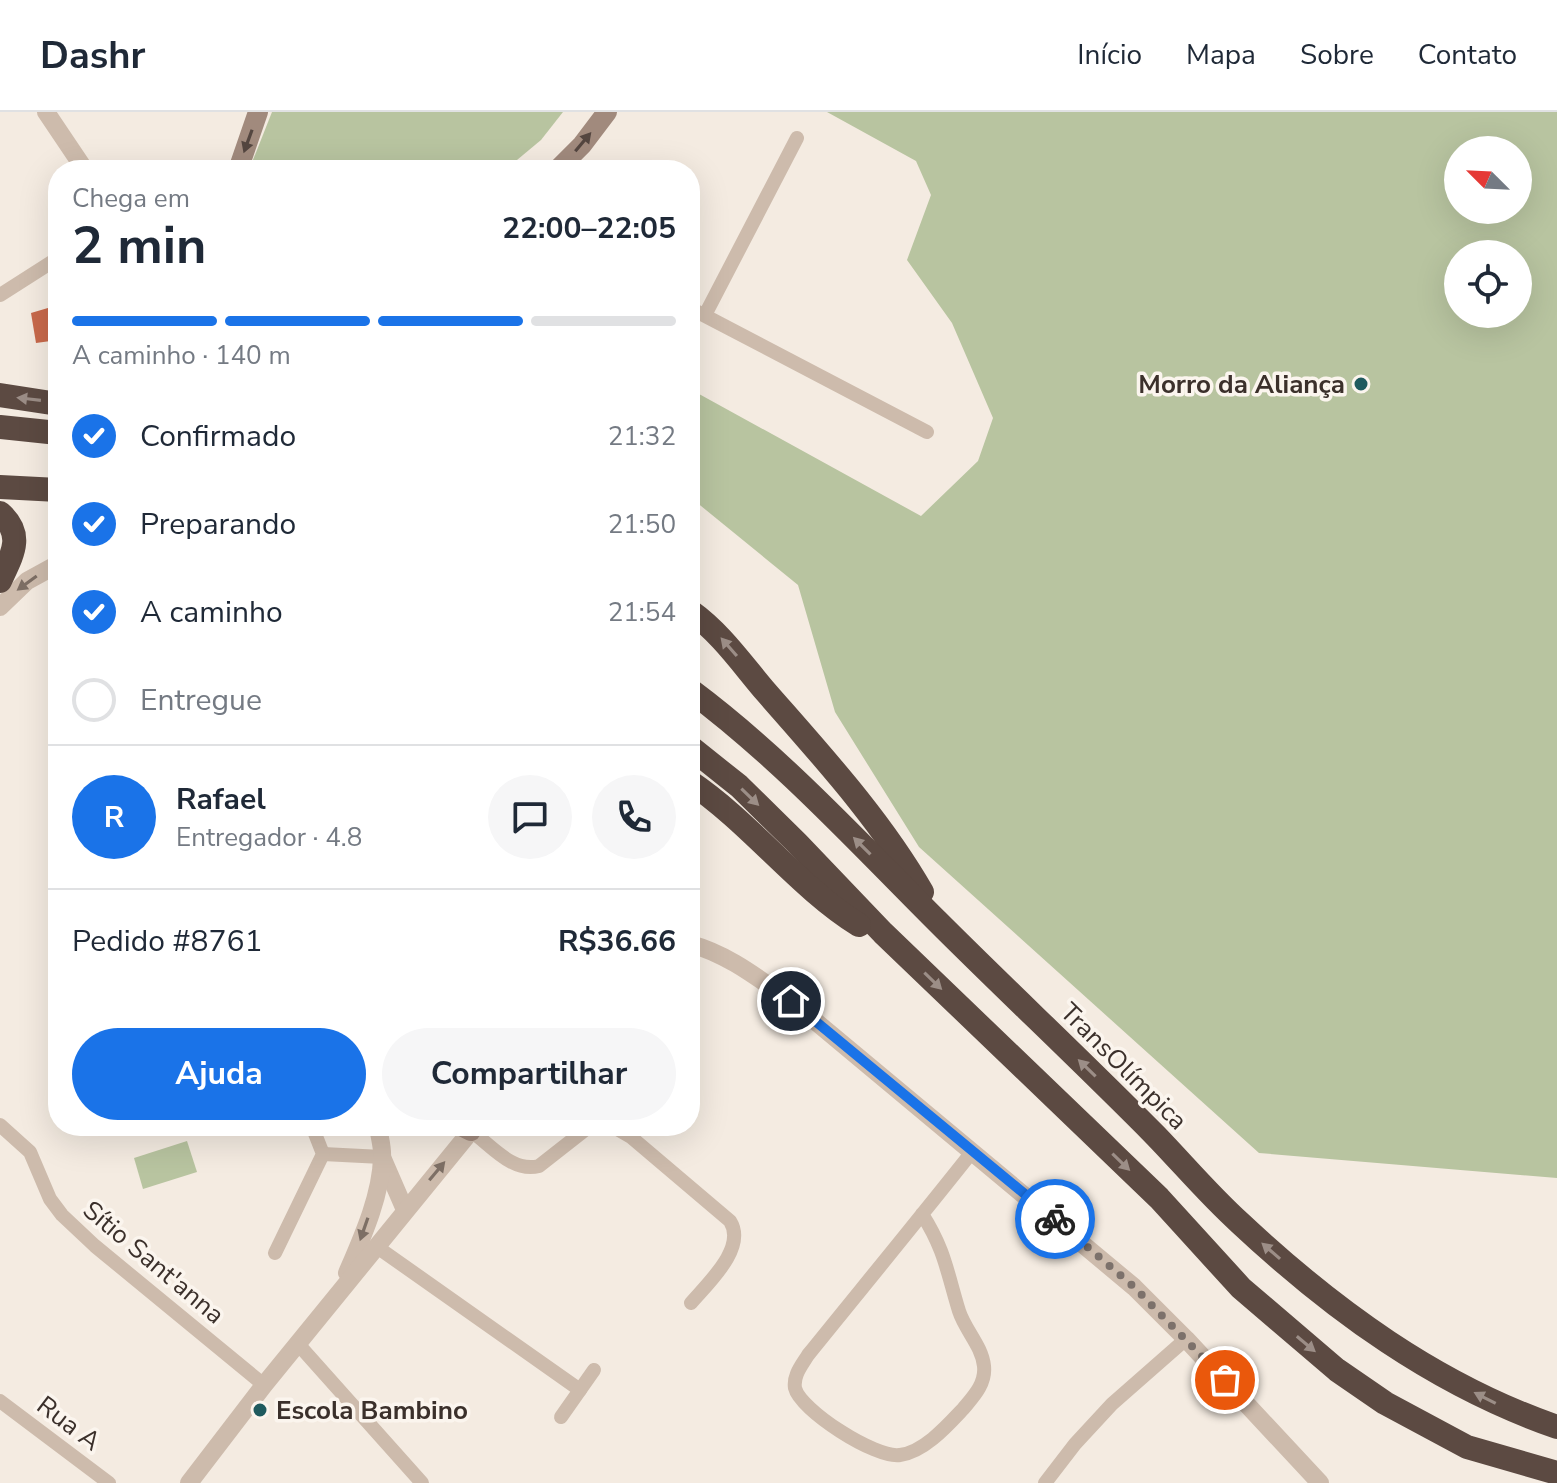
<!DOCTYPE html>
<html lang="pt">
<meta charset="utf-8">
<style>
:root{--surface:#fff;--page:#f6f6f7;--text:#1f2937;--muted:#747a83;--line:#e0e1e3;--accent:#1a73e8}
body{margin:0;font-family:"Nunito Sans",sans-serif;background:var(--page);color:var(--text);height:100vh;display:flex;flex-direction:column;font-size:30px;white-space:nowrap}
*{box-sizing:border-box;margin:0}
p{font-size:26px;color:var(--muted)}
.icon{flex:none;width:44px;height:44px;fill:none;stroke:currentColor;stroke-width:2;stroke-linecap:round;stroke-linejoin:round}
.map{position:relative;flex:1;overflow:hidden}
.details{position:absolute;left:48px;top:48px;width:652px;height:976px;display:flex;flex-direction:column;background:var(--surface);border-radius:32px;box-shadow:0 8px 32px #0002}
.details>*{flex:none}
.needle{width:52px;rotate:294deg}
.fabs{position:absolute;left:1444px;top:24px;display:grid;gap:16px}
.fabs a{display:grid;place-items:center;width:88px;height:88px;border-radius:50%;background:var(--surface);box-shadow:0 8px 32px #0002;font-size:40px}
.pin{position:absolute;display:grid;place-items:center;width:68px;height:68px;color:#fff;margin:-34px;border:4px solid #fff;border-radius:50%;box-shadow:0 2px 8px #0007}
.courier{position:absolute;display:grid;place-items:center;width:80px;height:80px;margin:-40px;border:6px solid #1a73e8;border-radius:50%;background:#fff;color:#222;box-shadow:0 2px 10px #0007}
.overview em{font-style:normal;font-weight:700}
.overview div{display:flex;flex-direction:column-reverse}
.overview{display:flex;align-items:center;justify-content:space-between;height:136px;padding:0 24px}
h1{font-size:52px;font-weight:700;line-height:60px}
.bar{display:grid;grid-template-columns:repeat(4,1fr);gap:12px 8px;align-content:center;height:96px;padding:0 24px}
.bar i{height:10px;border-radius:6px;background:var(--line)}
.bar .current{background:var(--accent)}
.bar p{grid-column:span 4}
.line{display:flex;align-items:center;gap:20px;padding:0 24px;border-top:2px solid var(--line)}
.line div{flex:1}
.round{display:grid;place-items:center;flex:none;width:84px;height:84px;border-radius:42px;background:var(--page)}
ol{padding:0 24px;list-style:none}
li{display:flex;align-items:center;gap:24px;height:88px}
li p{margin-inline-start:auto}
li .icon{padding:8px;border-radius:50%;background:var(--accent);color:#fff;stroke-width:4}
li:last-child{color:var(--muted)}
li i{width:44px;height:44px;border:4px solid var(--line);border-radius:50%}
.primary-button{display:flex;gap:16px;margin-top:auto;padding:16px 24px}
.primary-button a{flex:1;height:92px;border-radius:48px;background:var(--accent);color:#fff;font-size:32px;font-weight:700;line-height:92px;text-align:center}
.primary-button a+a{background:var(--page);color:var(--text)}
header{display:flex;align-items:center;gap:48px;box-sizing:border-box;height:112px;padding:0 40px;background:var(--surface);border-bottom:2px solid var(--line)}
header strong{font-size:38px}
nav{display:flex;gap:44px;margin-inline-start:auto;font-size:28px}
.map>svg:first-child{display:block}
</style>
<header>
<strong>Dashr</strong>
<nav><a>Início</a><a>Mapa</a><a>Sobre</a><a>Contato</a></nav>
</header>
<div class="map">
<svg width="1557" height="1371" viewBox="0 0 1557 1371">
<rect width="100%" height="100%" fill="#f4ebe1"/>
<g fill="#b8c4a0" fill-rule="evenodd">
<polygon points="272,0 563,0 541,28 505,58 249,58"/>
<path d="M827,0H1557V1066L1259,1041L919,735L835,600L798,473L690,385V277L921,404L978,349L993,306L952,211L907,148L931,83L916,49ZM1518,38V98H1458V38ZM1518,142V202H1458V142Z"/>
<polygon points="187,1029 197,1060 143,1077 134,1046"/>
</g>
<polygon fill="#c8694b" points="58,193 58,228 36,231 31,201"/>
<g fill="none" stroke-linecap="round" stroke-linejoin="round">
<g stroke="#cdbbac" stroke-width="14">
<polyline points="0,183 58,146"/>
<polyline points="690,196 927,320"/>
<polyline points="705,203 797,26"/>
<polyline points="0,1013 30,1040 50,1087 62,1103 95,1134 264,1273"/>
<path d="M612,1014L631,1025L730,1109C747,1136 708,1171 691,1191"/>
<path d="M471,1019C491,1033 512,1061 539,1054L590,1014"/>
<polyline points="323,1042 382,1045"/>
<path d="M922,1102C945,1138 947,1160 959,1199C965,1218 982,1234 984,1254C986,1272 973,1285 963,1297C947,1314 924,1340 900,1343C876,1347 800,1298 795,1276C793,1263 802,1253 808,1243C863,1175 918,1108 972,1040"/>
<polyline points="377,1135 580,1278"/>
<polyline points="275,1141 323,1042 312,1014"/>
<polyline points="298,1232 422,1371"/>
<polyline points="0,1289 109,1371"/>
<polyline points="561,1305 594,1258"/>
<polyline points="1045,1371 1075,1332 1112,1292 1186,1227"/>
</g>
<g stroke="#cdbbac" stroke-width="18">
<polyline points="46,0 85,58"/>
<polyline points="0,495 27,469 58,452"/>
<path d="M690,832C728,842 759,867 791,889L1134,1175L1186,1227L1320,1371"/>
<polyline points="382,1045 405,1098"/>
<path d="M347,1161C362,1126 381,1084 382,1046C383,1035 379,1024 378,1014"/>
<polyline points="189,1371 264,1273 475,1014"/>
</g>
<g stroke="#a18a7d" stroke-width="20">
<polyline points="238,58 258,0"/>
<polyline points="557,58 582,33 607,0"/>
<polyline points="461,1014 471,1019"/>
</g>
<g stroke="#5c4a42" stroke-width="24">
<polyline points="0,283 58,292"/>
<polyline points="0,315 58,321"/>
<polyline points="0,375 58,378"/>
<path d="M0,401C25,423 12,443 0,469"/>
<path d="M690,499C721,521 742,552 766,580C822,644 880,707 922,780"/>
<path d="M690,578C780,645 857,729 937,809C1009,881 1084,951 1156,1024C1184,1053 1210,1084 1240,1111C1333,1198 1436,1273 1557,1315"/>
<polyline points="690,635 739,674 797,731 883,821 1159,1086 1241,1176 1337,1258 1385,1291 1467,1335 1557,1361"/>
<path d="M690,670C751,711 799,776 859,813"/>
</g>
</g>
<defs><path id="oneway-solid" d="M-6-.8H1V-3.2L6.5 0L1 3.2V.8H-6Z" transform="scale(2)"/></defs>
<g fill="#544640">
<use href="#oneway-solid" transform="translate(248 29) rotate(110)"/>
<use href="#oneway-solid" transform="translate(583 30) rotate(-50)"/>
</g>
<g fill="#9c8e87">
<use href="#oneway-solid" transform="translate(29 287) rotate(-173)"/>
<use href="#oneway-solid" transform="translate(729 535) rotate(-131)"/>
<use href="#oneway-solid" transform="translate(750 685) rotate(44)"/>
<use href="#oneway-solid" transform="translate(862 734) rotate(-135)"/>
<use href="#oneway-solid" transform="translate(933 869) rotate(44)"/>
<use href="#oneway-solid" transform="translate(1087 956) rotate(-136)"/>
<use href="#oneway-solid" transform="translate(1121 1050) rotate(44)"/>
<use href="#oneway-solid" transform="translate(1271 1139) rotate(-139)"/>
<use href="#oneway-solid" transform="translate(1306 1232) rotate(40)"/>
<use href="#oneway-solid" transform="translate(1485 1286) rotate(-153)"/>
</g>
<g fill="#7d6f65">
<use href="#oneway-solid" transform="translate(27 471) rotate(144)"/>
<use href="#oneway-solid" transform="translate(437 1059) rotate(-50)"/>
<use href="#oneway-solid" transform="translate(364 1117) rotate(109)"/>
</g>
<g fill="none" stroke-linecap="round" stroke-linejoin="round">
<polyline stroke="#7c716b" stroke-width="8" stroke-dasharray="0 14.4" points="1055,1107 1134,1175 1225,1268"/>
<polyline stroke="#1a73e8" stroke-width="10" points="791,889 1055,1107"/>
</g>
<g fill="#1f5a5e" stroke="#fbf5ee" stroke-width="3">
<circle cx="1361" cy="272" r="8"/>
<circle cx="260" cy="1298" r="8"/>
</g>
<g text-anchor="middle" stroke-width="7" stroke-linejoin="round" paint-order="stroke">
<g font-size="26" font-weight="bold" fill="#3b302b" stroke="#fbf5ee" text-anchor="end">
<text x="1345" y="281">Morro da Aliança</text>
<text x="276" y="1307" text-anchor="start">Escola Bambino</text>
</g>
<g font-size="26" fill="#3b302b" stroke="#fbf5ee">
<text transform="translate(1124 954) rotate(45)" y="9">TransOlímpica</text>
<text transform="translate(154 1150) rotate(40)" y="9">Sítio Sant'anna</text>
<text transform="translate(69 1311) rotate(37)" y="9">Rua A</text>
</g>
</g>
</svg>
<div class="fabs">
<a><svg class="needle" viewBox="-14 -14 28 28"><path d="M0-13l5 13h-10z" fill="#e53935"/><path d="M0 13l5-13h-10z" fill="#747a83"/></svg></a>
<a><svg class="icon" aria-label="locate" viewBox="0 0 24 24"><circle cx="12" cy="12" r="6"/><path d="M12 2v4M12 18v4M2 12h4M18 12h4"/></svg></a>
</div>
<div class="pin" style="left:1225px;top:1268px;background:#ea580c"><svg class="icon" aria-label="bag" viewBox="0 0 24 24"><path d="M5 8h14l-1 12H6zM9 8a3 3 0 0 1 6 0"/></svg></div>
<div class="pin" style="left:791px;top:889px;background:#1f2937"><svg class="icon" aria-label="home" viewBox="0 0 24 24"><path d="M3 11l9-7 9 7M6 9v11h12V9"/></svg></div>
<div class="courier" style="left:1055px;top:1107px"><svg class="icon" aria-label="bike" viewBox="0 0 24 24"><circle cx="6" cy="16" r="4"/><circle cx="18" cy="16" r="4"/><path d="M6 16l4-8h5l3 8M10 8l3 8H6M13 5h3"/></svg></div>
<section class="details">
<div class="overview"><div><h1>2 min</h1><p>Chega em</p></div><em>22:00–22:05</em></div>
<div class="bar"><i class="current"></i><i class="current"></i><i class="current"></i><i></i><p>A caminho · 140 m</p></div>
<ol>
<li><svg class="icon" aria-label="check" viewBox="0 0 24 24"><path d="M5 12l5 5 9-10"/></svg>Confirmado<p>21:32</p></li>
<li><svg class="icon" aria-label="check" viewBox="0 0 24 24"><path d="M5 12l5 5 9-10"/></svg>Preparando<p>21:50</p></li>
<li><svg class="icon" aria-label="check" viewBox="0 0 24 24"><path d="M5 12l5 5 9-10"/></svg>A caminho<p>21:54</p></li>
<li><i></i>Entregue</li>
</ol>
<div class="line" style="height:144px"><b class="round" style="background:var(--accent);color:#fff">R</b><div><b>Rafael</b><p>Entregador · 4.8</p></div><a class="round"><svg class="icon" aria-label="chat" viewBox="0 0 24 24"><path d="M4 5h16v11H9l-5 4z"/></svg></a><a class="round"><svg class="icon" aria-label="phone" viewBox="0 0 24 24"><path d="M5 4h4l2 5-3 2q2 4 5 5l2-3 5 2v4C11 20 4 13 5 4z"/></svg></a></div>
<div class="line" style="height:104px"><div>Pedido #8761</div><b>R$36.66</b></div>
<div class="primary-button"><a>Ajuda</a><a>Compartilhar</a></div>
</section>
</div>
